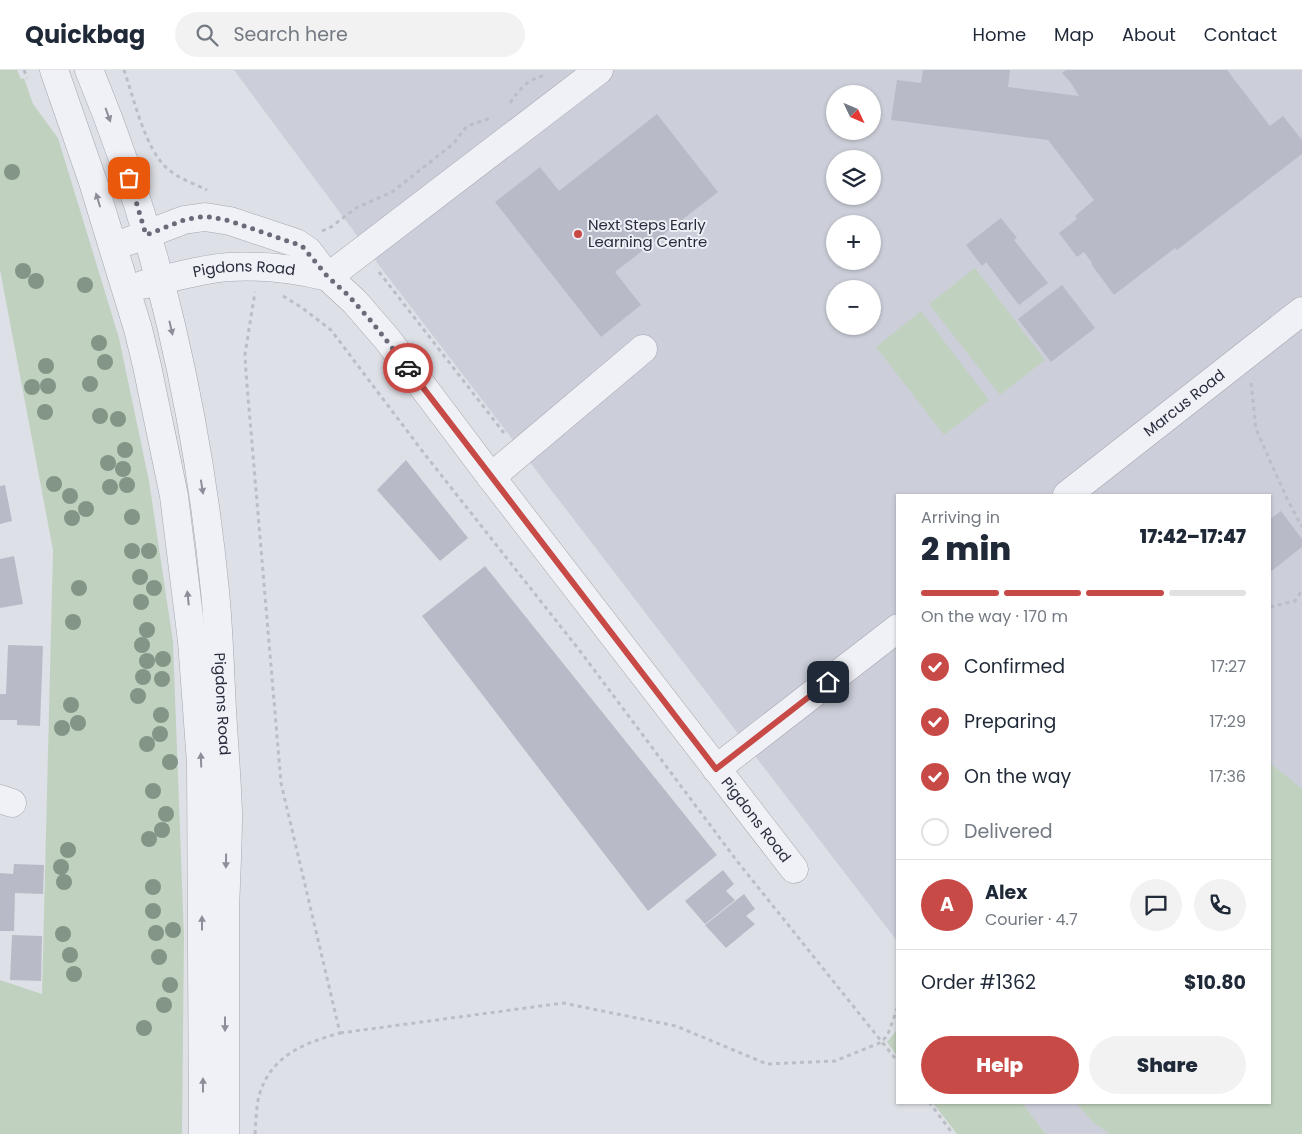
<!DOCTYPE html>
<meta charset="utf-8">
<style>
:root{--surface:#fff;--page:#f2f2f3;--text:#1f2937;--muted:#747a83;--line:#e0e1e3;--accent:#c84a47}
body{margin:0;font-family:Poppins,sans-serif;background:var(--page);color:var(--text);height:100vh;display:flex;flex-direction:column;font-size:19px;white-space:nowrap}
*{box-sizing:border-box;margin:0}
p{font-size:16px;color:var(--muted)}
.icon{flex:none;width:28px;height:28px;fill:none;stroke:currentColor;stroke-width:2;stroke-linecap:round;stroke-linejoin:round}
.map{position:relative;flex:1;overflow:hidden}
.drawer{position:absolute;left:896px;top:424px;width:375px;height:610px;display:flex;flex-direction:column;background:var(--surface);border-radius:0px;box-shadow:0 1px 4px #0004}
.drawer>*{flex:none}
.needle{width:32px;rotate:134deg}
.fabs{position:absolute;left:826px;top:15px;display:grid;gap:10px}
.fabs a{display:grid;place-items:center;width:55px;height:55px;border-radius:50%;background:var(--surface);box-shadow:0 1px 4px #0004;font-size:25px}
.pin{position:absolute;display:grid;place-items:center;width:42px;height:42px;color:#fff;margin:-21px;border-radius:10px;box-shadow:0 2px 8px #0006}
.courier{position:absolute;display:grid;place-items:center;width:50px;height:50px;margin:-25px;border:4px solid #c84a47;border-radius:50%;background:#fff;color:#222;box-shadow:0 1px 6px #0007}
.head em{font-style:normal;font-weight:800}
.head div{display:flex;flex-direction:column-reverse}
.head{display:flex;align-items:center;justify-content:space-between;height:85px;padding:0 25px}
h1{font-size:32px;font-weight:800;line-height:38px}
.bar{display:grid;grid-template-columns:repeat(4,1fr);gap:8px 5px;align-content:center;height:60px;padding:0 25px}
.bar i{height:6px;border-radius:4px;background:var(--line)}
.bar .current{background:var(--accent)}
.bar p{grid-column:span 4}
.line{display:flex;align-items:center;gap:12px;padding:0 25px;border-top:1px solid var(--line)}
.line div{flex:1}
.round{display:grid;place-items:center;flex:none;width:52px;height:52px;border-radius:26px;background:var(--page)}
ol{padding:0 25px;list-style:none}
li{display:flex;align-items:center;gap:15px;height:55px}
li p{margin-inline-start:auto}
li .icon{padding:5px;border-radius:50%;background:var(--accent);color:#fff;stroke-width:4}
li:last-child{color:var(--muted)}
li i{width:28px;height:28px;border:2px solid var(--line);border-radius:50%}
.action{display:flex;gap:10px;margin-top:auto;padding:10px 25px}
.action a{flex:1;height:58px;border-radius:30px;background:var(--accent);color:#fff;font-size:20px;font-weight:800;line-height:58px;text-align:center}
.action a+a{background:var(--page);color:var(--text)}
header{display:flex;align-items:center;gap:30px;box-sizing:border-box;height:70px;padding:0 25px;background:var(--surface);border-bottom:1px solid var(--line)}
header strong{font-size:24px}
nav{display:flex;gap:28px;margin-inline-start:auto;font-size:18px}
.search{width:350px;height:45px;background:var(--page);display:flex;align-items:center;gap:12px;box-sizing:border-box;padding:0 18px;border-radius:28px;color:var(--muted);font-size:19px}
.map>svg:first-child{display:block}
</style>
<header>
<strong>Quickbag</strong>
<div class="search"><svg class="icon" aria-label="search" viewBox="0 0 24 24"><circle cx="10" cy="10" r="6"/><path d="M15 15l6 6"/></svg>Search here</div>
<nav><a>Home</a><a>Map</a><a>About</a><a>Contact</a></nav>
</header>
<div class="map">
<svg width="1302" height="1064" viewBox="0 0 1302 1064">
<rect width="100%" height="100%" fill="#dee0e7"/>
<path fill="#cccfd9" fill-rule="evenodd" d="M234,0H1302V1064H1046L1022,1033L1270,1032V425H898L897,871L381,198ZM835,24H872V61H835ZM835,89H872V126H835ZM835,154H872V191H835ZM835,219H872V256H835Z"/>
<g fill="#c1d1bf">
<polygon points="0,0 17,0 21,9 24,8 33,34 58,68 119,268 149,411 173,572 184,867 182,1064 0,1064 0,910 42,924 53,480 0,200"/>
<polygon points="975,198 1045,290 1000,325 929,234"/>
<polygon points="921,241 989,330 944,365 876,277"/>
<polygon points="1270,693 1302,719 1302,1064 1110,1064 1094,1053 1076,1033 1270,1032"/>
<polygon points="897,960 897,986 887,972"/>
<polygon points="933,1033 1022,1033 1046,1064 957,1064"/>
</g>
<g fill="#b8bbc7">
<polygon points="923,0 1010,0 1008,17 1079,26 1071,13 1062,3 1066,0 1227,0 1270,56 1283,46 1302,70 1302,84 1177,180 1175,178 1114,225 1091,194 1092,193 1084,182 1077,187 1059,163 1077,149 1075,146 1094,130 1048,70 891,50 897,10 921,13"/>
<polygon points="657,44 718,122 615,202 641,235 601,267 495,132 540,97 559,121"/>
<polygon points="1001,148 1017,168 1014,170 1048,213 1019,235 986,192 982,196 966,175"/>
<polygon points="1062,215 1095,258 1051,292 1018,249"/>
<polygon points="406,390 468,468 440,491 377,420"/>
<polygon points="5,415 12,451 0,454 0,416"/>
<polygon points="1281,441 1302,469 1302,477 1270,502 1270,449"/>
<polygon points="14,486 23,534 0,538 0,489"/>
<polygon points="485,496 717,785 648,841 422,546"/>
<polygon points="8,575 43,576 40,656 17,655 17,650 0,650 0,624 6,624"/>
<polygon points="14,794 44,795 43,824 15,823 14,861 0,861 0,803 13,804"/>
<polygon points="723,800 734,814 726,821 735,830 705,854 685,831"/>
<polygon points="744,824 755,839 746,846 755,854 726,878 705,855"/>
<polygon points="12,865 42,866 41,911 10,910"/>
</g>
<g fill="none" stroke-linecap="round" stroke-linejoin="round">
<g stroke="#a4a6b1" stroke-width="29">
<g id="minor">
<polyline points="54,0 93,112 138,259 147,296 174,426 192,571 201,693 203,1064"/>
<path id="s1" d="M89,0C157,162 198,346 215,521C219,561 220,601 222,640C224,675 227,709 228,743C228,776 226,809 225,841C225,915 225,990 225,1064"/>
<path id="s2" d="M129,171L184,150L205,147L230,151L296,173L308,181L328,207L355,232L387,269L491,407L794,799"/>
<polyline points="328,207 599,0"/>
<path id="s3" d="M142,215C171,208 200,199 229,197C262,195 296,199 328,207"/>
<polyline points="491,407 643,279"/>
<path id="s4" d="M1067,425L1302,241"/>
<polyline points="716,699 898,558"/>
<polyline points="0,729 12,733"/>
</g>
</g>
<g stroke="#bcbec6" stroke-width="3" stroke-dasharray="4 4" stroke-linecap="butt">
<polyline points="24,0 27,8"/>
<path d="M124,0C134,29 146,82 169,100C180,109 195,114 207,120"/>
<path d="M510,33C521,17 528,9 547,5"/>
<polyline points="322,161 331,157 356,138 392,122 453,74 467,56 491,48"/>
<polyline points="379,202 504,363"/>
<polyline points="283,226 301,237 331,260 423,382 580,581 737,791 898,992"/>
<polyline points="1251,313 1256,359 1287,429 1302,457"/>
<polyline points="1270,537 1295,531 1302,520"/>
<polyline points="340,963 563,933 676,956 767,994 835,991 882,972 888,964 898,936"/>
<polyline points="929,1032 953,1064"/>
<path d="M255,1064C256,1052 256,1038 259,1026C270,986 304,973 340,963L281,713L246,303L245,284L255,222"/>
</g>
<use href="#minor" stroke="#f0f1f6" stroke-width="28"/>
</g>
<g fill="#829586">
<circle cx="12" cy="102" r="8"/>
<circle cx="23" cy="201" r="8"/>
<circle cx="36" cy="211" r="8"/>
<circle cx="85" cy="215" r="8"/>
<circle cx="99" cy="273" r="8"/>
<circle cx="105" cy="292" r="8"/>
<circle cx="46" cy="296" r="8"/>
<circle cx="90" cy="314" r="8"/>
<circle cx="48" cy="316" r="8"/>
<circle cx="32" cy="317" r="8"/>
<circle cx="45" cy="342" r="8"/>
<circle cx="100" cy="346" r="8"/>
<circle cx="118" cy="349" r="8"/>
<circle cx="125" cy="380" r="8"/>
<circle cx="108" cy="393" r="8"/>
<circle cx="123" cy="399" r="8"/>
<circle cx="54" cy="414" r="8"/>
<circle cx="127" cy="415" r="8"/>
<circle cx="110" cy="417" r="8"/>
<circle cx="70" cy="426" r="8"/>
<circle cx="86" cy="439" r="8"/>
<circle cx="132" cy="447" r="8"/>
<circle cx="72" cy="448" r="8"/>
<circle cx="132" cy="481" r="8"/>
<circle cx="149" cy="481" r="8"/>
<circle cx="140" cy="507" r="8"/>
<circle cx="79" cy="518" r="8"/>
<circle cx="154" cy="518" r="8"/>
<circle cx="141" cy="532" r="8"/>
<circle cx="73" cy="552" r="8"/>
<circle cx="147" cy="560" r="8"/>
<circle cx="142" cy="575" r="8"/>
<circle cx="163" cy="589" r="8"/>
<circle cx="147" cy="591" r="8"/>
<circle cx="143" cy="607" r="8"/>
<circle cx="162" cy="609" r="8"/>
<circle cx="138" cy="626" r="8"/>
<circle cx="71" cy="635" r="8"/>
<circle cx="161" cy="645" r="8"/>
<circle cx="78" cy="653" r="8"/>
<circle cx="62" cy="658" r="8"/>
<circle cx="160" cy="664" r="8"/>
<circle cx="147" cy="674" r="8"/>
<circle cx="170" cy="692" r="8"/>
<circle cx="153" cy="721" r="8"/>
<circle cx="166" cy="744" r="8"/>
<circle cx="162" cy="760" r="8"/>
<circle cx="149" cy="769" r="8"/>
<circle cx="68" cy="780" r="8"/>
<circle cx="61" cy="797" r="8"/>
<circle cx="64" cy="812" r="8"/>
<circle cx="153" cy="817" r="8"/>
<circle cx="153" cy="841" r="8"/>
<circle cx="173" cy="860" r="8"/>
<circle cx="156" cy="863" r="8"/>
<circle cx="63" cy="864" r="8"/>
<circle cx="70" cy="885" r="8"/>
<circle cx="159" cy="887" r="8"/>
<circle cx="74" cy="904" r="8"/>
<circle cx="170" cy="915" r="8"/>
<circle cx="164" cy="935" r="8"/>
<circle cx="144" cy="958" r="8"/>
</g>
<defs><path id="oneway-solid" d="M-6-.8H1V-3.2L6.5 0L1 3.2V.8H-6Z" transform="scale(1.25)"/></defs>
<g fill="#8c8e9a">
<use href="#oneway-solid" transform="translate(108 45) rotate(70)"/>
<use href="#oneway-solid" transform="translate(98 130) rotate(-107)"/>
<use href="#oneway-solid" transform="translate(171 258) rotate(77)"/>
<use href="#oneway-solid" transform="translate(202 417) rotate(81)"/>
<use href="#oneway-solid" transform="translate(188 528) rotate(-96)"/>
<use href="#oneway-solid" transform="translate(201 690) rotate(-92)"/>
<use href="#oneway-solid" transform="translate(226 791) rotate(91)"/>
<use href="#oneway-solid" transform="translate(202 853) rotate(-90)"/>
<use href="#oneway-solid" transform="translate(225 954) rotate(90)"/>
<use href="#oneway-solid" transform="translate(203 1015) rotate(-90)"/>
</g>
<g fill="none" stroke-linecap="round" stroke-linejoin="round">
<polyline stroke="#686b78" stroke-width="5" stroke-dasharray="0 9" points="129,108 146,165 184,150 198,147 211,147 230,151 302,176 328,207 348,225 372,252 408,298"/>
<polyline stroke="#c84a47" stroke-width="6" points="408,298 716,699 828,612"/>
</g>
<circle fill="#c84a47" stroke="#edeff5" stroke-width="2" cx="578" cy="164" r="5"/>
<g text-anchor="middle" stroke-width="4" stroke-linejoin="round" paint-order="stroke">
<g font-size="15" fill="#282c3d" stroke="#edeff5" text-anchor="start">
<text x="588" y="160">Next Steps Early<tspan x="588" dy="17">Learning Centre</tspan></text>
</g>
<g font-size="15" fill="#282c3d" stroke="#edeff5">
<text dy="5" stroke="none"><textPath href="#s3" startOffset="104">Pigdons Road</textPath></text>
<text dy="5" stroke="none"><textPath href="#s4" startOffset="149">Marcus Road</textPath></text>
<text dy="5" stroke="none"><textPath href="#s1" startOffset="651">Pigdons Road</textPath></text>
<text dy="5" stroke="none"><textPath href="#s2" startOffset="914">Pigdons Road</textPath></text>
</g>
</g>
</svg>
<div class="fabs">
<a><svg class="needle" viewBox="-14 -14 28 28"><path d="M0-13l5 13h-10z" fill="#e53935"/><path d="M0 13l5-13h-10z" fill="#747a83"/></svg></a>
<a><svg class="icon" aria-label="layers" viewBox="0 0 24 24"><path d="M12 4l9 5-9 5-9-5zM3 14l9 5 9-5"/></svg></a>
<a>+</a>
<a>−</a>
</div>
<div class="pin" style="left:129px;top:108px;background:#ea580c"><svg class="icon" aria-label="bag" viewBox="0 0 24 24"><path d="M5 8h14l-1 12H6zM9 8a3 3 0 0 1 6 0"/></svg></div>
<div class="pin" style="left:828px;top:612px;background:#1f2937"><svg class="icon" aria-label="home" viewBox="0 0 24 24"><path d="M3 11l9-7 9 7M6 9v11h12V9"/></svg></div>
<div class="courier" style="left:408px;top:298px"><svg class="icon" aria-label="car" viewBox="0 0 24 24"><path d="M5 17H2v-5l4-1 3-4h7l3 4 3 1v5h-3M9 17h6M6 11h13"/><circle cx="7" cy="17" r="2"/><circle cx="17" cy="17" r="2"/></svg></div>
<section class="drawer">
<div class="head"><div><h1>2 min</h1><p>Arriving in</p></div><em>17:42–17:47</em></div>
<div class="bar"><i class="current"></i><i class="current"></i><i class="current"></i><i></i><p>On the way · 170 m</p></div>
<ol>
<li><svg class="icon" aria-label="check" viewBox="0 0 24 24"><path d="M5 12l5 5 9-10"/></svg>Confirmed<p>17:27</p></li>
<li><svg class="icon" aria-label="check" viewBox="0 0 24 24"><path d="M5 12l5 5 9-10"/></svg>Preparing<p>17:29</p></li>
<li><svg class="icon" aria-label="check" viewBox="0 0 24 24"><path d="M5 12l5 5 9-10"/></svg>On the way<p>17:36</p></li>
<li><i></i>Delivered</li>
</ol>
<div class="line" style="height:90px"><b class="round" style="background:var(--accent);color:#fff">A</b><div><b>Alex</b><p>Courier · 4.7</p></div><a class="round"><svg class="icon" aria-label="chat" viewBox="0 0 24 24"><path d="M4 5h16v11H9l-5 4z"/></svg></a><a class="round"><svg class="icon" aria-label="phone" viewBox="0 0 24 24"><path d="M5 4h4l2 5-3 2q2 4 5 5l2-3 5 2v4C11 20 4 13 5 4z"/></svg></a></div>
<div class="line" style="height:65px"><div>Order #1362</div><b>$10.80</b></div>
<div class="action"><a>Help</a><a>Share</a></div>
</section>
</div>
